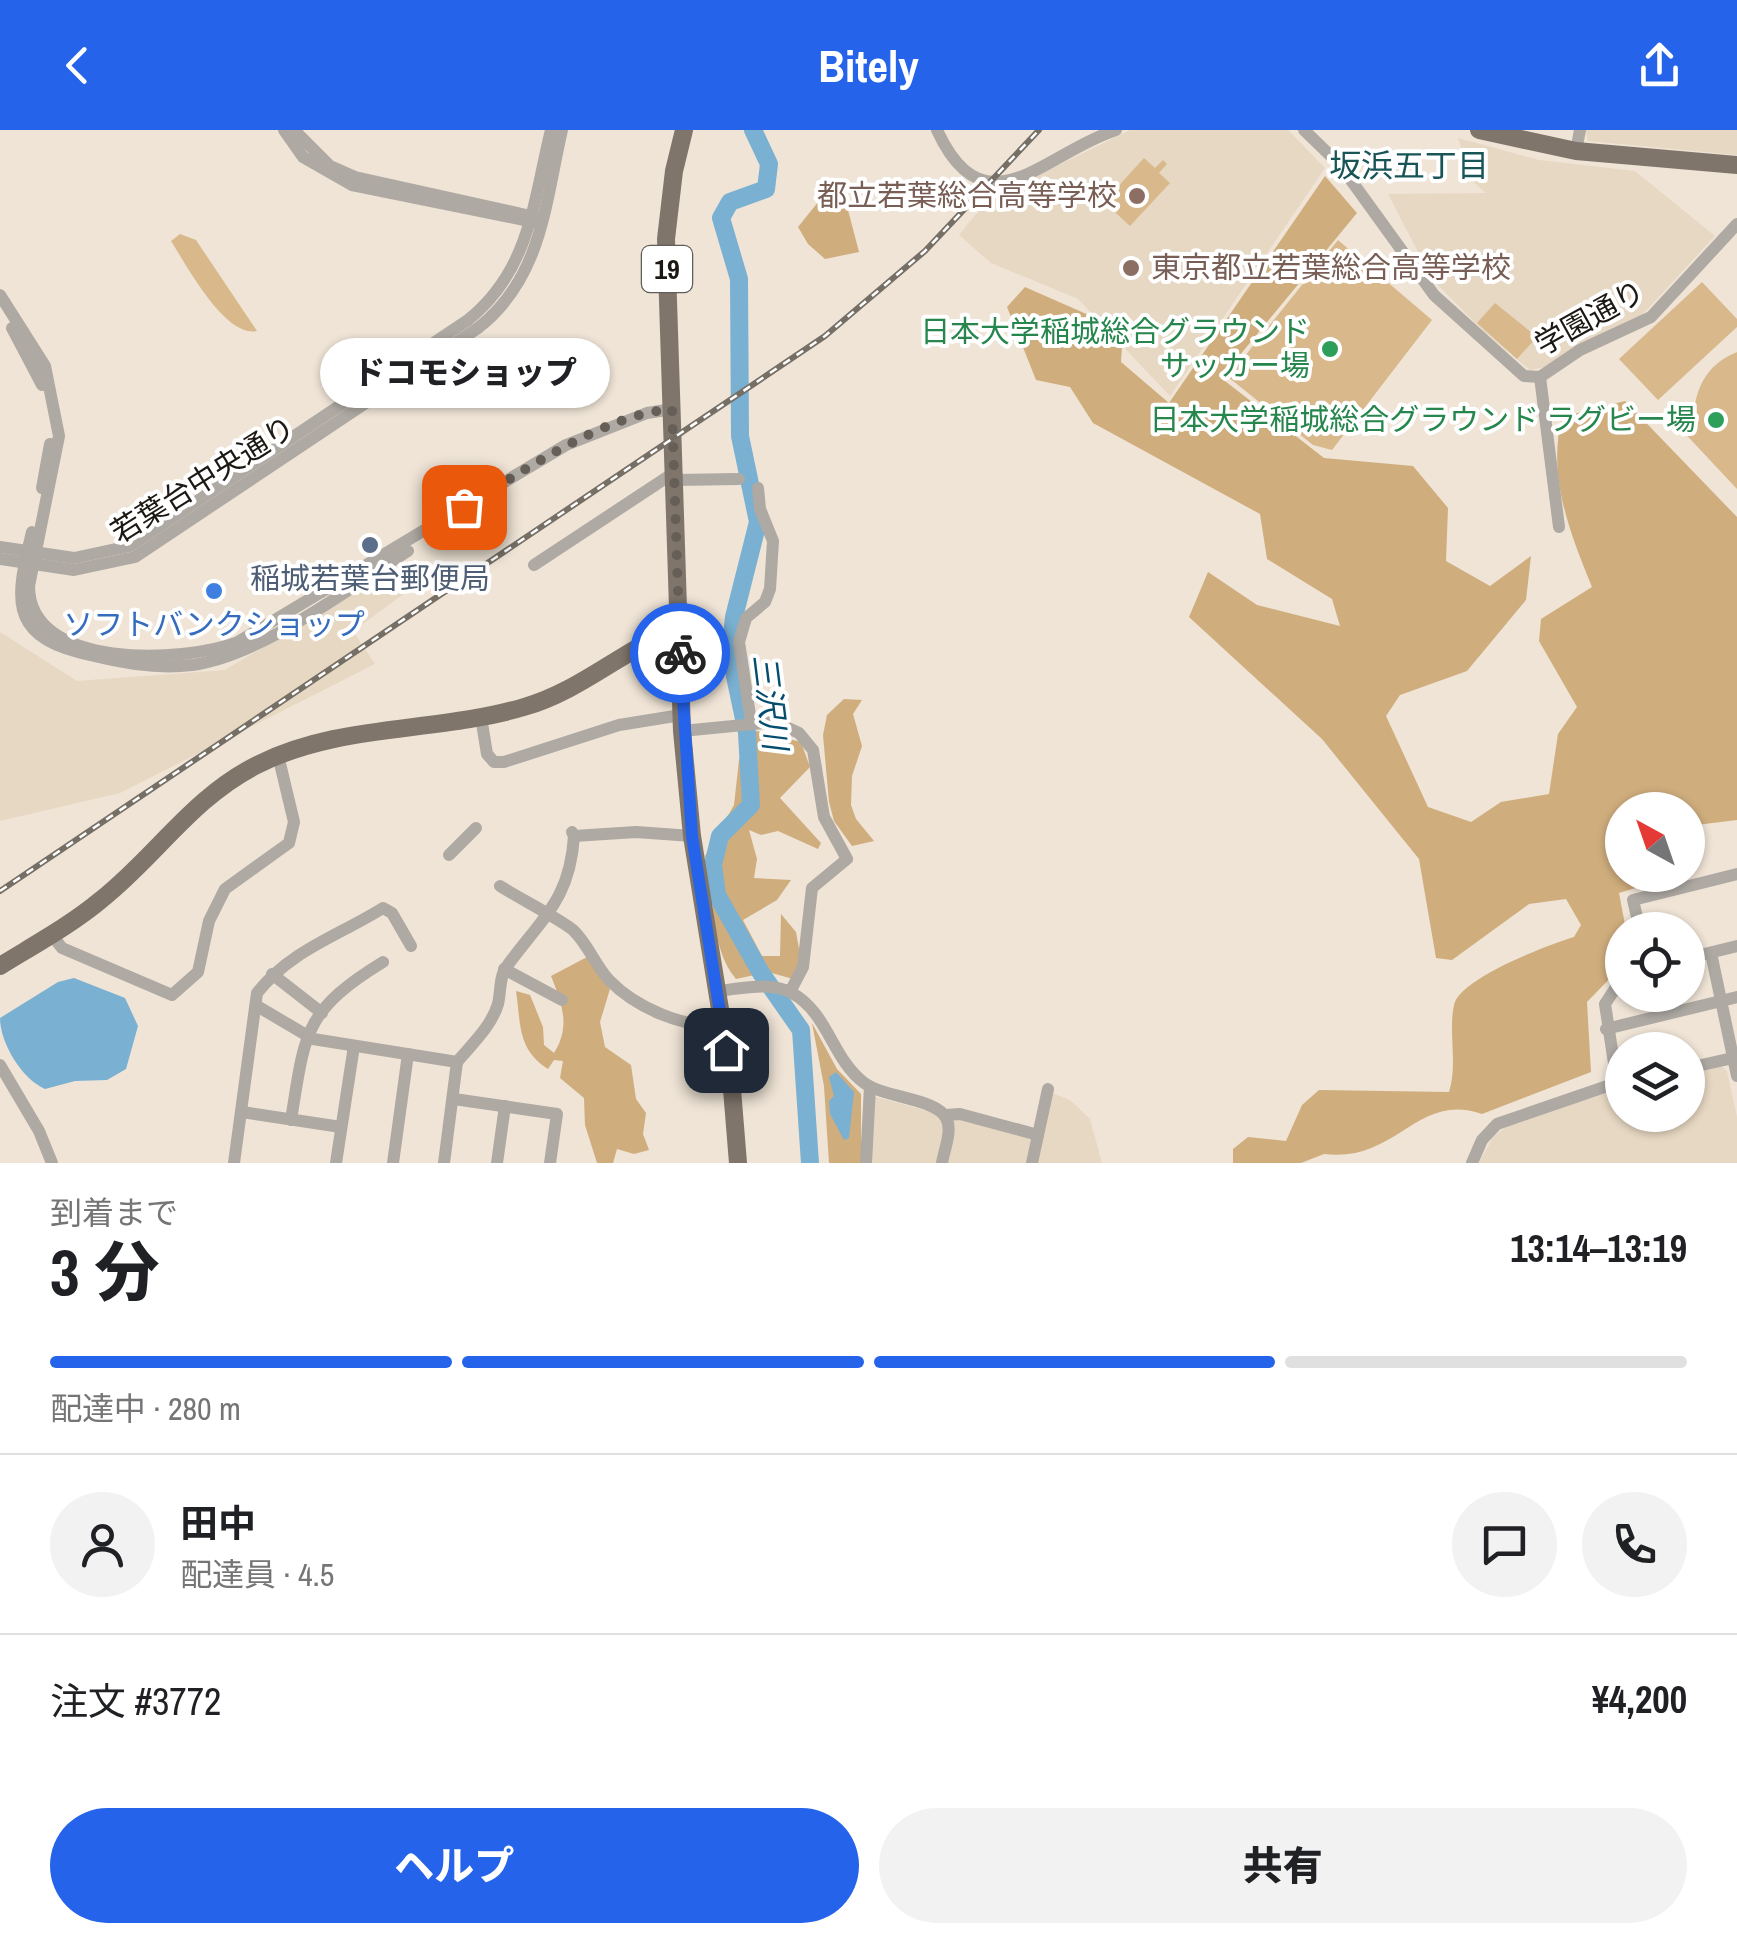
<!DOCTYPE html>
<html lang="ja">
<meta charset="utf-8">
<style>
:root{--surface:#fff;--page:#f2f2f2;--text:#202124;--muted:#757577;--line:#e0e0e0;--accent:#2563eb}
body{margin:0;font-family:"Archivo Narrow","Noto Sans JP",sans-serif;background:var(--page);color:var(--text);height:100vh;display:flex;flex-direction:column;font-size:38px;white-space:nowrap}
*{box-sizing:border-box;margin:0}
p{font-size:32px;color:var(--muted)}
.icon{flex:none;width:55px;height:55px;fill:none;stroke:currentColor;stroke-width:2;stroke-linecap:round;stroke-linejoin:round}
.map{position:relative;height:1033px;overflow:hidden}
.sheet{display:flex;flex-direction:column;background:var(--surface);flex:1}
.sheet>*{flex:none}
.needle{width:65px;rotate:320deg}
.controls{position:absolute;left:1605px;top:662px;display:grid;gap:20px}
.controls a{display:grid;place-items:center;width:100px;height:100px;border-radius:50%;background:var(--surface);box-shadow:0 2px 8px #0004;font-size:50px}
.pin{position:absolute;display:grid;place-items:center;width:85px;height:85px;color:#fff;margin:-42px;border-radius:20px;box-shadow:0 5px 15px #0006}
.courier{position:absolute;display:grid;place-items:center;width:100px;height:100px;margin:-50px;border:8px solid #2563eb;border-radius:50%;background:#fff;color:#222;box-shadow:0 2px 12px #0007}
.bubble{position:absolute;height:70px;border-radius:35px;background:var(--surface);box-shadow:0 2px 8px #0004;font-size:32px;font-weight:800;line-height:70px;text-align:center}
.headline em{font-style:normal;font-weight:800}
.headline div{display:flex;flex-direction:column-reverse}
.headline{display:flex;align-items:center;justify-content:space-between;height:170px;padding:0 50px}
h1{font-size:65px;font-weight:800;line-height:75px}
.bar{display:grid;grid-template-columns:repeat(4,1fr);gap:15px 10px;align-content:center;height:120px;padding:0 50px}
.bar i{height:12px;border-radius:8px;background:var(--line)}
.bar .on{background:var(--accent)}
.bar p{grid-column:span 4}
.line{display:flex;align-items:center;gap:25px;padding:0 50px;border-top:2px solid var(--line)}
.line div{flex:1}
.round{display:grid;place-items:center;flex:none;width:105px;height:105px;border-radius:52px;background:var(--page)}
.action{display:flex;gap:20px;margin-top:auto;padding:20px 50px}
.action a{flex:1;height:115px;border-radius:60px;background:var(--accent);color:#fff;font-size:40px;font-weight:800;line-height:115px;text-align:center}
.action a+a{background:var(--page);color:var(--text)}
header{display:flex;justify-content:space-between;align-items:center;height:130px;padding:0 50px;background:var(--accent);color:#fff;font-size:45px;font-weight:800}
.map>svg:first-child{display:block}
</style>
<header><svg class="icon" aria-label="back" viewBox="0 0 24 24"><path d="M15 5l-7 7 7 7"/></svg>Bitely<svg class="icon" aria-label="share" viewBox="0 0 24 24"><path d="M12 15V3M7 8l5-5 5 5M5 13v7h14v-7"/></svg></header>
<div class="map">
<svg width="1737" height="1033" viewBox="0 0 1737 1033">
<rect width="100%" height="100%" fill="#efe4d6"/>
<g fill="#e7d8c3">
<polygon points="1130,0 1288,0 1325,38 1170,266 1078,169 991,133 959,105 994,62 1010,59"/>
<polygon points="1585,0 1737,0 1737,25 1588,11"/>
<polygon points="1458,8 1539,30 1635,41 1715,106 1643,184 1545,237 1530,240 1484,202 1432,149 1388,64 1486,63 1471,50"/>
<polygon points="395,439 409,460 353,501 375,534 120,663 0,691 0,502 77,551 225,540"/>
<polygon points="1721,936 1727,941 1737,987 1737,1033 1479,1033 1493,1007 1514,991 1622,959 1622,985 1688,985 1688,944"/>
<polygon points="1052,963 1070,970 1090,989 1102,1033 870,1033 872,970 876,967 1041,1012"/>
</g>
<g fill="#d9b98c">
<polygon points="1144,28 1155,38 1163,30 1167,34 1159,43 1170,53 1130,96 1104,72"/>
<path d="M180,104L196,110L257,201C225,208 187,136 171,111Z"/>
<polygon points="1338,110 1432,190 1332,320 1313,315 1228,247"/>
<polygon points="1702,152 1737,189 1737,197 1658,270 1619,229"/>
<polygon points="1495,173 1537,207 1517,229 1477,193"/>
<path d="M1737,222V359L1677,295L1686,286L1694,293C1693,261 1706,234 1737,222Z"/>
</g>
<g fill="#cfad7d">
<path d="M1325,46L1357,83L1221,248L1324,328L1413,336L1448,378L1446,431L1490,456L1531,426L1526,470L1467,541L1400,565L1386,586L1428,677L1471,692L1501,672L1549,664L1558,604L1577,577L1539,511L1541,489L1592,457C1570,403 1547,346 1562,287L1625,271L1737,387V690L1688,696V680H1622V745H1655L1652,753L1619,763L1626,800L1622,836L1587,872L1591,942L1482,984C1417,961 1397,1033 1324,1024L1301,1033H1233V1019L1248,1007L1286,1011L1302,975L1319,960L1449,962C1458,934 1448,903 1454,875C1460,848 1548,815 1574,807L1581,795L1566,769L1529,774L1452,830L1436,828L1419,729L1322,609L1189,487L1208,442L1257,475L1340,496L1332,469L1267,429L1260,384L1093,293L1070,257L1036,250L1007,177L1025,157L1100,190L1122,217L1121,232L1169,273Z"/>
<polygon points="842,57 859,122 825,129 808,114 798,97 819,71"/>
<polygon points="844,569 862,570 853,584 862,616 852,646 851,675 856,689 874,711 852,716 834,691 829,672 823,605 827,585"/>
<path d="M753,600L801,612L810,637L780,668L821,713L818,719L778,701L761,705L749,700L757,729L754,748L791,750L777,770L743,790L762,826H780L781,784L796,802L802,836L793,849L768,842L736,849C709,817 716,766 705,726L734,675L739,630Z"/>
<path d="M589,826L610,859L600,892L605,917L631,935L636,969L646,983L643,1004L649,1020L634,1024L617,1019L613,1033H597L585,995L584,968L560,948L563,931L554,930L548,939C517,919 521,894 516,861L530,865L543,897L544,915L554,923C571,896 562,874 551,846Z"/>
<polygon points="812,893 837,939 861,964 861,1033 829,1033 824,956"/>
</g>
<g fill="#7ab0d2">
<path d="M74,848L125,868L138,896L126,939L107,950L75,951L45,959C22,949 0,913 0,888L58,852Z"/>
<polygon points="836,942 854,962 849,1008 844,1010 830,984 829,971 834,966 829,947"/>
</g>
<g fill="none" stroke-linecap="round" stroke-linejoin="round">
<polyline stroke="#7ab0d2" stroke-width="18" points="753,0 769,34 766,59 730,72 721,88 739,149 740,306 758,392 734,487 730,523 747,603 751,675 720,706 713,735 717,765 761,843 801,900 810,1033"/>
<g stroke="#aea9a3" stroke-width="12">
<polyline points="284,0 303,27 352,55 534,92"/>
<polyline points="294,0 330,36 355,47 535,87"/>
<path d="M937,0C985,105 1046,22 1116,0"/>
<polyline points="1304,0 1340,35 1434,165 1524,246 1540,247 1580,220 1651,187 1737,94"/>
<polyline points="1576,21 1580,0"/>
<path d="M0,165L45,236L59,306L29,456C29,540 183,533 238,512L566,315L647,283L673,279"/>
<polyline points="12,198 42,255"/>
<polyline points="1540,247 1559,397"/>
<polyline points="675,350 739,349"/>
<polyline points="42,358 50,314"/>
<path d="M32,402C18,461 5,503 78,522C116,531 152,540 192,535C263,525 347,459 408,421"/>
<path d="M0,417L74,428L130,416L468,190C530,140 533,73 551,0"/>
<path d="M0,429L74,440L135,427L478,198C542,148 545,74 562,0"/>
<polyline points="534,435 675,342"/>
<polyline points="481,587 487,624 494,632 504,632 619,595 681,585"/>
<polyline points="751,592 739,512 746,488 765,472 770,459 773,411 760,379 758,358"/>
<polyline points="682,601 775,592 799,603 813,620 824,687 847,729 812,758 803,837 790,862"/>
<polyline points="572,702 574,706 636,702 692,706"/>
<polyline points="449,725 476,698"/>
<path d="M500,756C517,767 560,789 573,800C588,814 595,835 609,850C634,876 686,901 722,893"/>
<polyline points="1640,800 1633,770 1737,744"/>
<polyline points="51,804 62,818 172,865 198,842 209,791 225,759 289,713 294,692 278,625"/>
<polyline points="1711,823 1737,946"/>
<polyline points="1688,828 1737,816"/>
<polyline points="504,839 562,870"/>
<polyline points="272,844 322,883"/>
<path d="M717,861C740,859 770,851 792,863C828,883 832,928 863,952C883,968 936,968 946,988C953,1000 944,1020 942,1033"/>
<polyline points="257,876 313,909 457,932 444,1033"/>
<polyline points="1606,899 1737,867"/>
<path d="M457,932C472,914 491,897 498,874C501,862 499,846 507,836C542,788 570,770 574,706"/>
<polyline points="0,935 39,1001 52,1033"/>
<polyline points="1688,938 1737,927"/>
<polyline points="1617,953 1605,874 1622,848"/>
<polyline points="454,969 557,984 550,1033"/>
<polyline points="242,982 341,997"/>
<polyline points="946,985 960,984 1038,1005"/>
<path d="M291,990C305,904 303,881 383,832"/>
<path d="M234,1033L257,863C291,820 338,806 383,778L392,783L411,816"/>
<polyline points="336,1033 354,916"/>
<polyline points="393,1033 408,924"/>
<polyline points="497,1033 505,976"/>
<polyline points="866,1033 870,957"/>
<polyline points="1032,1033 1048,959"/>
<polyline points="1472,1033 1482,1010 1497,994 1622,951"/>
</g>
<g stroke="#7f756b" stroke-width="18">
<polyline points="684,0 674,41 666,109 682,601 692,706 731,947 738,1033"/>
<polyline points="1479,0 1576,21 1737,35"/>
<path d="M0,836C34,815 71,795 102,769C156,726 193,667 257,635C339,593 437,603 524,577C581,561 625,518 680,497"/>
</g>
<g stroke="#766f66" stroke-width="6">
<polyline id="rail" points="0,761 825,206 925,121 1039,0"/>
</g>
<use href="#rail" stroke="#fff" stroke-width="2.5" stroke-dasharray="8" stroke-linecap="butt"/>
</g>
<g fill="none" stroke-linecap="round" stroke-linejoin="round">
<path stroke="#665f57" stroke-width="10" stroke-dasharray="0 18" d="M464,377C524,341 603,285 672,279L680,523"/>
<polyline stroke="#2563eb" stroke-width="12" points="680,523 692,706 726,920"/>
</g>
<g fill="#8d6e63" stroke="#fff" stroke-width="4">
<circle cx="1137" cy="66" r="10"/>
<circle cx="1131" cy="138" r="10"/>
</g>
<g fill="#2e9e5b" stroke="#fff" stroke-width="4">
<circle cx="1330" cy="219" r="10"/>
<circle cx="1716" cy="290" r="10"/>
</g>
<circle fill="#5c6f8a" stroke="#fff" stroke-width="4" cx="370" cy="415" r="10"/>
<circle fill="#3f7fe0" stroke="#fff" stroke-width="4" cx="214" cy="461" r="10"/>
<g text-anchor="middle" stroke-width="8" stroke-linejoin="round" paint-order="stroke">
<rect fill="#fff" stroke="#605d5a" stroke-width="2.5" x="642" y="116" width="50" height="46" rx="8"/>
<g font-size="28" font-weight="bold" fill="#1c1813">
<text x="667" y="149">19</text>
</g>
<g font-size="30" fill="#785e54" stroke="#fff" text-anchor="end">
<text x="1117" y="76">都立若葉総合高等学校</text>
<text x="1151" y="148" text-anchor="start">東京都立若葉総合高等学校</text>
</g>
<g font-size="30" fill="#1c1813" stroke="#fff">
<text transform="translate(1590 188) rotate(-29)" y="10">学園通り</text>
<text transform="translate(203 350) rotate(-32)" y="10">若葉台中央通り</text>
</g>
<g font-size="30" fill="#27864d" stroke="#fff" text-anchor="end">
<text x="1310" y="212">日本大学稲城総合グラウンド<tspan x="1310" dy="34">サッカー場</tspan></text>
<text x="1696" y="300">日本大学稲城総合グラウンド ラグビー場</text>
</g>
<g font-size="30" fill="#4e5e75" stroke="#fff">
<text x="370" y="459">稲城若葉台郵便局</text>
</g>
<g font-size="30" fill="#366cbe" stroke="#fff">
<text x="214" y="505">ソフトバンクショップ</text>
</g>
<g font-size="32" fill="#195557" stroke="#fff">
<text x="1409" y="47">坂浜五丁目</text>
</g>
<g font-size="32" font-style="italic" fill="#044d6e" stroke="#fff">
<text transform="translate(770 572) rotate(83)" y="11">三沢川</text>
</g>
</g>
</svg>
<div class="controls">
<a><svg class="needle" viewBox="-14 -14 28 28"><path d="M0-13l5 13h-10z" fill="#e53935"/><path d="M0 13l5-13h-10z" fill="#757577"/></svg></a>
<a><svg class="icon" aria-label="locate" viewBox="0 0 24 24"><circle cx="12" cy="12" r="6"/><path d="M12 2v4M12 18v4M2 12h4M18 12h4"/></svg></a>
<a><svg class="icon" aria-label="layers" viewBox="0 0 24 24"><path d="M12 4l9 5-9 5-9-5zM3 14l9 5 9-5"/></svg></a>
</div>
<div class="pin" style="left:464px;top:377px;background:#ea580c"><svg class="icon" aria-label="bag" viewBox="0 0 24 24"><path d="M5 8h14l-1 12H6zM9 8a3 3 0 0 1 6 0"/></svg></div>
<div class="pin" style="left:726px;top:920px;background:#1f2937"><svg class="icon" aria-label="home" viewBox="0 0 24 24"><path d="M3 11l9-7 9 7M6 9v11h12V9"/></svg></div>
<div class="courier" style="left:680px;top:523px"><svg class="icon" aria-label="bike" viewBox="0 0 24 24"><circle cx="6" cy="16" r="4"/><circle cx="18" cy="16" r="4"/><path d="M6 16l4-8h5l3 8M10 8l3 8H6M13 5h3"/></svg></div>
<div class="bubble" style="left:320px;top:208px;width:290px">ドコモショップ</div>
</div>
<section class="sheet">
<div class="headline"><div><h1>3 分</h1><p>到着まで</p></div><em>13:14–13:19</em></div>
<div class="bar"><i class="on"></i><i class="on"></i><i class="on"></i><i></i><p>配達中 · 280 m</p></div>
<div class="line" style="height:180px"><a class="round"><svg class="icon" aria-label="person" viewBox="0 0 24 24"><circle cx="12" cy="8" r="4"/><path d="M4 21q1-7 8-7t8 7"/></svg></a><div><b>田中</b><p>配達員 · 4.5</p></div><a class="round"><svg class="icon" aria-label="chat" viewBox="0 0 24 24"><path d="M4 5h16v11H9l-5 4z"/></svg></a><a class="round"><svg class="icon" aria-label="phone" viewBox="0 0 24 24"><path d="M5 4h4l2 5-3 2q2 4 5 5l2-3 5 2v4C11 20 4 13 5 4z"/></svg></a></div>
<div class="line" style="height:130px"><div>注文 #3772</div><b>¥4,200</b></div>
<div class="action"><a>ヘルプ</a><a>共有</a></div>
</section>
